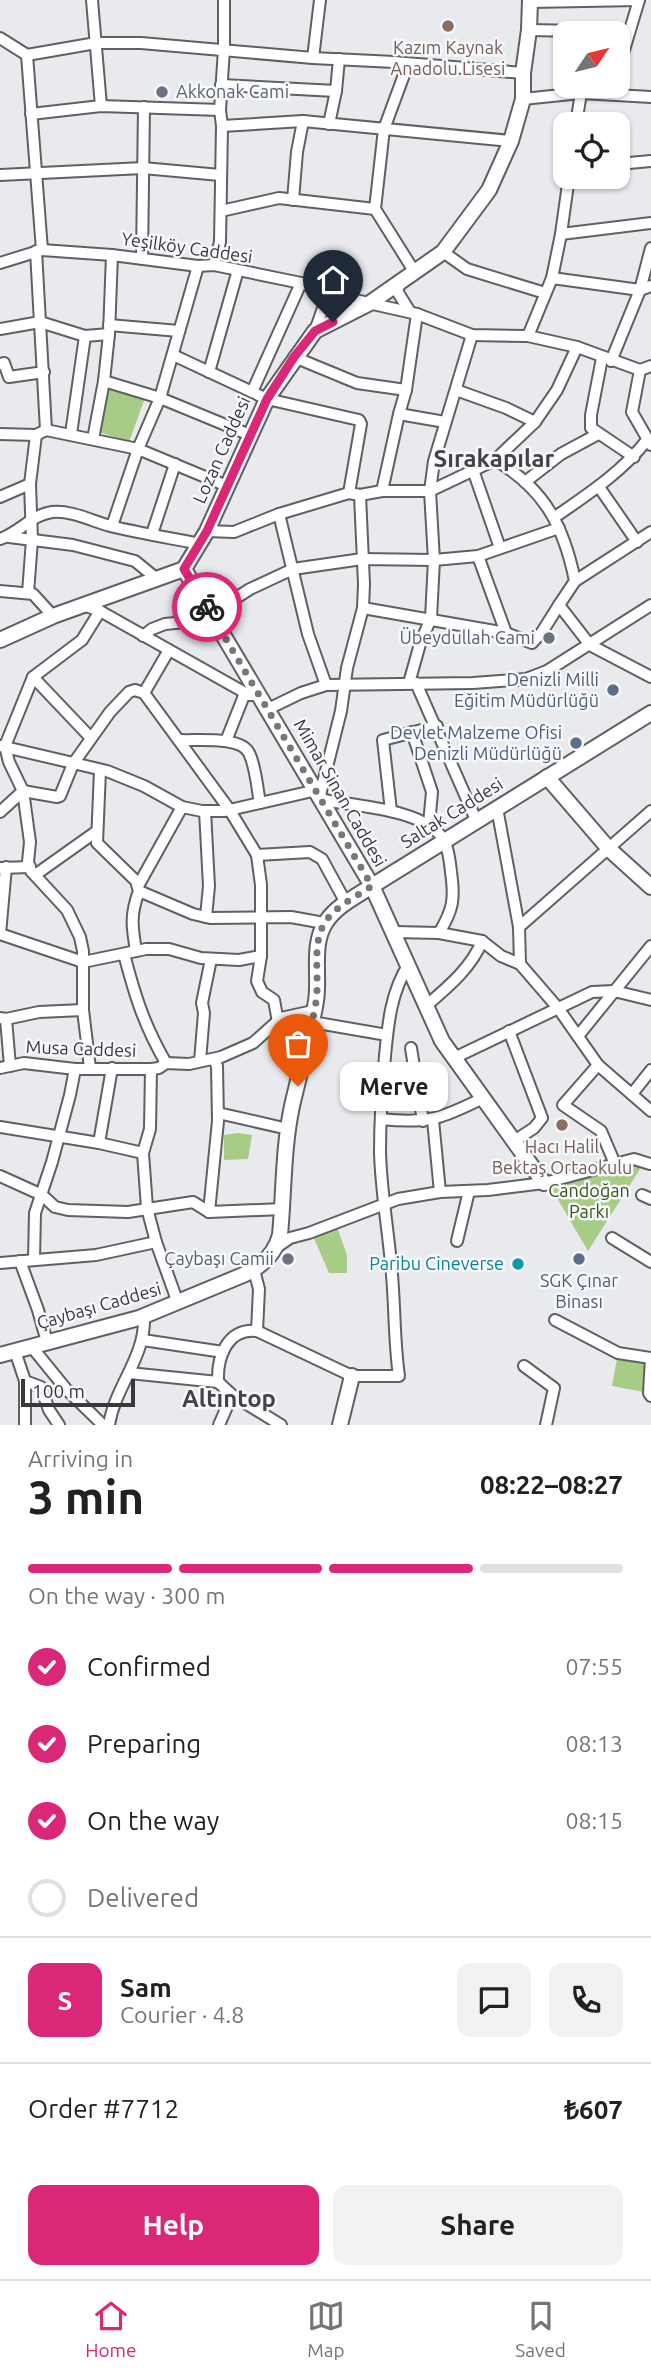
<!DOCTYPE html>
<meta charset="utf-8">
<style>
:root{--surface:#fff;--page:#f2f2f2;--text:#202124;--muted:#757577;--line:#e0e0e0;--accent:#db2777}
body{margin:0;font-family:Ubuntu,sans-serif;background:var(--page);color:var(--text);height:100vh;display:flex;flex-direction:column;font-size:26px;white-space:nowrap}
*{box-sizing:border-box;margin:0}
p{font-size:23px;color:var(--muted)}
.icon{flex:none;width:38px;height:38px;fill:none;stroke:currentColor;stroke-width:2;stroke-linecap:round;stroke-linejoin:round}
.map{position:relative;height:1425px;overflow:hidden}
.details{display:flex;flex-direction:column;background:var(--surface);flex:1}
.details>*{flex:none}
.needle{width:46px;rotate:55deg}
.tools{position:absolute;left:553px;top:21px;display:grid;gap:14px}
.tools a{display:grid;place-items:center;width:77px;height:77px;border-radius:14px;background:var(--surface);box-shadow:0 2px 5px #0004;font-size:35px}
.scale{position:absolute;left:21px;bottom:18px;width:114px;box-sizing:border-box;padding-left:7px;border:4px solid #38393a;border-top:0;font-size:19px;line-height:24px;white-space:nowrap;color:#38393a;-webkit-text-stroke:5px #f6f8fb;paint-order:stroke}
.pin{position:absolute;display:grid;place-items:center;width:60px;height:60px;color:#fff;margin:-72px -30px;border-radius:50% 50% 50% 0;rotate:-45deg;box-shadow:0 0 7px #0007}
.pin .icon{rotate:45deg}
.courier{position:absolute;display:grid;place-items:center;width:70px;height:70px;margin:-35px;border:5px solid #db2777;border-radius:50%;background:#fff;color:#222;box-shadow:0 2px 9px #0007}
.bubble{position:absolute;height:49px;border-radius:14px;background:var(--surface);box-shadow:0 2px 5px #0004;font-size:23px;font-weight:600;line-height:49px;text-align:center}
.overview em{font-style:normal;font-weight:600}
.overview div{display:flex;flex-direction:column-reverse}
.overview{display:flex;align-items:center;justify-content:space-between;height:119px;padding:0 28px}
h1{font-size:46px;font-weight:600;line-height:52px}
.bar{display:grid;grid-template-columns:repeat(4,1fr);gap:10px 7px;align-content:center;height:84px;padding:0 28px}
.bar i{height:9px;border-radius:5px;background:var(--line)}
.bar .active{background:var(--accent)}
.bar p{grid-column:span 4}
.line{display:flex;align-items:center;gap:18px;padding:0 28px;border-top:2px solid var(--line)}
.line div{flex:1}
.round{display:grid;place-items:center;flex:none;width:74px;height:74px;border-radius:14px;background:var(--page)}
ol{padding:0 28px;list-style:none}
li{display:flex;align-items:center;gap:21px;height:77px}
li p{margin-inline-start:auto}
li .icon{padding:7px;border-radius:50%;background:var(--accent);color:#fff;stroke-width:4}
li:last-child{color:var(--muted)}
li i{width:38px;height:38px;border:4px solid var(--line);border-radius:50%}
.button{display:flex;gap:14px;margin-top:auto;padding:14px 28px}
.button a{flex:1;height:80px;border-radius:14px;background:var(--accent);color:#fff;font-size:28px;font-weight:600;line-height:80px;text-align:center}
.button a+a{background:var(--page);color:var(--text)}
.menu{display:flex;justify-content:space-around;align-items:center;height:98px;border-top:2px solid var(--line);background:var(--surface);font-size:19px;color:var(--muted)}
.menu a{display:grid;justify-items:center;gap:4px}
.menu .active{color:var(--accent)}
.map>svg:first-child{display:block}
</style>
<div class="map">
<svg width="651" height="1425" viewBox="0 0 651 1425">
<rect width="100%" height="100%" fill="#e9eaee"/>
<g fill="#a7cc85">
<polygon points="104,384 146,395 129,442 96,431"/>
<polygon points="238,1133 252,1135 248,1159 224,1160 224,1135"/>
<polygon points="634,1161 642,1166 588,1251 550,1186"/>
<polygon points="337,1227 347,1255 347,1273 329,1273 313,1236"/>
<polygon points="618,1353 651,1358 649,1393 612,1386"/>
</g>
<g fill="none" stroke-linecap="round" stroke-linejoin="round">
<g stroke="#5e6063" stroke-width="14">
<g id="minor">
<polyline points="92,0 101,106"/>
<polyline points="530,2 639,0"/>
<polyline points="529,30 629,32"/>
<polyline points="0,38 27,55 42,250"/>
<polyline points="27,55 96,43 141,43 313,58 394,62 523,73"/>
<polyline points="313,58 320,0"/>
<polyline points="408,64 384,129 375,209 414,271"/>
<polyline points="618,70 639,0"/>
<polyline points="221,85 336,91"/>
<polyline points="523,99 581,93 651,97"/>
<polyline points="31,114 101,106 220,110"/>
<polyline points="329,124 336,91 339,59"/>
<polyline points="576,124 581,93"/>
<polyline points="222,126 303,121 511,141"/>
<polyline points="618,164 651,161"/>
<polyline points="0,175 143,168 220,175"/>
<polyline points="293,200 297,152 303,121"/>
<polyline points="221,211 279,198 375,209"/>
<polyline points="561,234 651,223"/>
<polyline points="36,251 46,430"/>
<polyline points="443,252 467,269 545,293"/>
<polyline points="142,259 144,107"/>
<polyline points="0,263 42,250 112,255 198,266 214,265 301,283 351,299 417,314 472,335 528,336 577,347 640,370 651,366"/>
<polyline points="214,265 220,242 222,126 220,110 224,49 224,0"/>
<polyline points="552,278 640,290 651,286"/>
<polyline points="401,281 397,291 410,312"/>
<polyline points="109,325 179,331"/>
<polyline points="0,329 40,322 85,336 109,334"/>
<polyline points="315,331 329,291"/>
<polyline points="528,336 552,278 561,234 569,177"/>
<polyline points="173,355 267,399 359,420 361,424 349,493"/>
<polyline points="294,357 357,383 406,390"/>
<polyline points="602,358 591,415 591,428 634,457"/>
<polyline points="611,361 640,290 651,248"/>
<polyline points="0,364 4,363 9,377 44,372"/>
<polyline points="640,370 632,412 651,445"/>
<polyline points="209,372 238,270"/>
<polyline points="104,381 160,398 250,435"/>
<polyline points="456,390 506,408 535,422"/>
<polyline points="252,392 301,283"/>
<polyline points="399,414 445,422"/>
<polyline points="0,434 36,435 46,430 138,449 227,486"/>
<polyline points="71,434 85,336"/>
<polyline points="93,439 104,381 109,334 112,255"/>
<path d="M495,460C545,489 564,527 575,581L559,605L590,645L651,677"/>
<polyline points="473,470 500,548"/>
<polyline points="525,482 561,454 598,434"/>
<polyline points="599,487 637,542"/>
<polyline points="382,491 399,414 406,390 417,314"/>
<polyline points="0,497 30,484"/>
<polyline points="279,514 308,634 326,685"/>
<path d="M555,517C588,494 622,472 647,440"/>
<polyline points="112,526 138,449 160,398 198,266"/>
<polyline points="207,531 234,532 279,514 349,493 360,495 382,491 430,491 495,460 535,422 557,390 577,347"/>
<polyline points="152,534 175,464"/>
<polyline points="9,537 73,545 135,561 157,579"/>
<path d="M0,539C19,533 31,515 52,512C71,510 92,521 110,526C139,533 170,538 200,544"/>
<polyline points="478,556 506,633"/>
<polyline points="575,581 651,532"/>
<polyline points="0,591 33,594 53,616"/>
<polyline points="28,593 32,540 30,484 36,435"/>
<polyline points="83,605 100,611 249,695 260,695"/>
<polyline points="363,608 506,633 532,643 542,632 559,605"/>
<polyline points="143,636 152,629 165,624 185,622 211,614 250,589 293,569 362,559 434,560 478,556 559,528"/>
<polyline points="33,677 90,737"/>
<polyline points="409,683 420,644 431,618 434,560 430,491 434,461 472,335"/>
<polyline points="416,683 476,820"/>
<polyline points="144,693 169,650"/>
<polyline points="268,709 301,693 326,685 473,683 526,679 547,671 651,605"/>
<polyline points="412,732 432,792 429,824"/>
<path d="M180,740C197,741 241,736 249,753C256,767 257,788 260,803"/>
<polyline points="226,741 245,693"/>
<polyline points="1,746 107,771 144,786 182,807 202,811 225,811 317,790"/>
<polyline points="5,746 9,762 23,791 30,842 28,862 31,871 67,910 80,937 83,951 83,1010 90,1068"/>
<polyline points="5,746 33,677 82,640 100,611"/>
<polyline points="100,770 97,843 136,881 139,891"/>
<polyline points="320,795 341,711 347,668 363,608 364,584 360,495"/>
<path d="M323,800C356,806 425,809 444,840C448,848 450,862 451,872C455,899 453,910 439,933"/>
<polyline points="497,808 519,927 520,964"/>
<polyline points="205,811 209,886 206,917"/>
<polyline points="391,811 383,740 437,726"/>
<polyline points="0,812 23,791 57,797 60,796 73,764 110,712 129,692 135,690 144,693 229,809 257,855 261,885 261,956 257,981 262,992 274,1000 278,1022"/>
<polyline points="257,855 310,852 322,859 346,903"/>
<polyline points="0,868 30,867"/>
<polyline points="35,875 97,831"/>
<polyline points="138,886 182,807"/>
<polyline points="139,891 193,914 210,918 291,917 324,923"/>
<polyline points="519,927 651,811"/>
<polyline points="394,932 439,933 482,941 501,956 520,964 558,1008 598,1065 651,1111"/>
<polyline points="0,934 83,962 146,949 169,949 201,958 239,960 261,956"/>
<polyline points="0,934 6,867"/>
<path d="M136,951C132,927 130,915 139,891"/>
<path d="M124,954C135,996 144,1025 166,1063"/>
<path d="M427,1005C448,987 472,967 482,941"/>
<polyline points="0,1018 6,1019 39,1012 83,1010"/>
<polyline points="6,1019 10,1066"/>
<polyline points="312,1022 387,1035"/>
<polyline points="509,1031 542,1118 534,1128 514,1141"/>
<polyline points="578,1036 651,946"/>
<polyline points="411,1048 423,1121"/>
<polyline points="454,1058 592,992 614,991 651,1000"/>
<polyline points="200,1061 204,1013 202,1003 211,959"/>
<polyline points="598,1065 563,1105 601,1131 615,1164"/>
<polyline points="0,1068 24,1063 75,1069 151,1069 159,1068 166,1063 189,1064 221,1057 253,1043 281,1018 313,1011"/>
<polyline points="151,1069 150,1129 143,1153 147,1208 156,1242 178,1303"/>
<polyline points="632,1094 651,1070"/>
<polyline points="218,1113 288,1129"/>
<path d="M381,1119C428,1124 441,1119 483,1098"/>
<polyline points="433,1120 440,1192"/>
<polyline points="0,1127 99,1143 143,1153"/>
<polyline points="99,1143 112,1068"/>
<polyline points="0,1176 42,1195 55,1207 68,1210 128,1212 193,1202 209,1212 282,1209"/>
<polyline points="642,1195 651,1199"/>
<polyline points="209,1212 218,1121 217,1066 214,1059"/>
<polyline points="612,1238 651,1262"/>
<polyline points="457,1241 469,1191"/>
<polyline points="277,1247 290,1238 309,1233 398,1199 440,1192 488,1190 544,1183 634,1159 650,1164"/>
<polyline points="34,1259 35,1213 52,1162 70,1095 75,1069"/>
<polyline points="20,1261 38,1310 47,1342"/>
<polyline points="0,1263 96,1255 156,1242"/>
<polyline points="254,1270 259,1289 257,1331"/>
<polyline points="555,1320 618,1353 651,1358"/>
<polyline points="143,1340 223,1352"/>
<polyline points="31,1346 66,1389 103,1425"/>
<polyline points="15,1351 25,1381 25,1425"/>
<polyline points="651,1358 649,1393 651,1396"/>
<polyline points="524,1366 554,1388 546,1425"/>
<polyline points="129,1373 218,1382"/>
<polyline points="25,1381 41,1387 49,1410 59,1425"/>
<path d="M218,1382C217,1357 227,1328 257,1331L352,1376H399C394,1341 395,1309 392,1275C389,1234 381,1193 380,1152C380,1120 382,1088 385,1056C388,1024 391,991 409,964"/>
<polyline points="218,1382 232,1395 281,1425"/>
<path d="M109,1425C115,1386 146,1357 144,1316"/>
<polyline points="219,1425 232,1395"/>
</g>
</g>
<g stroke="#5e6063" stroke-width="18">
<g id="major">
<polyline points="184,569 372,886 442,1041 544,1183"/>
<polyline points="0,640 53,616 184,569 207,531 267,399 315,331 370,303 443,252 489,190 511,141 523,99 523,73 529,30 530,0"/>
<polyline points="547,777 609,849 651,887"/>
<path d="M0,1355L139,1318L243,1275C261,1267 275,1254 280,1235C284,1192 283,1148 292,1106C300,1071 310,1037 316,1001C320,976 311,944 326,922C336,906 357,896 372,886L651,713"/>
<polyline points="340,1425 352,1376"/>
</g>
</g>
<use href="#minor" stroke="#fff" stroke-width="10"/>
<use href="#major" stroke="#fff" stroke-width="14"/>
</g>
<g fill="none" stroke-linecap="round" stroke-linejoin="round">
<path stroke="#767779" stroke-width="7" stroke-dasharray="0 12.6" d="M207,607L372,886C357,896 336,906 325,922C311,945 320,976 316,1002C311,1030 305,1058 298,1086"/>
<polyline stroke="#db2777" stroke-width="9" points="207,607 184,569 207,531 267,399 294,357 315,331 333,322"/>
</g>
<g fill="#8d6e63" stroke="#f6f8fb" stroke-width="2.5">
<circle cx="448" cy="26" r="7"/>
<circle cx="562" cy="1125" r="7"/>
</g>
<g fill="#6b7280" stroke="#f6f8fb" stroke-width="2.5">
<circle cx="162" cy="92" r="7"/>
<circle cx="549" cy="638" r="7"/>
<circle cx="288" cy="1259" r="7"/>
</g>
<g fill="#5c6f8a" stroke="#f6f8fb" stroke-width="2.5">
<circle cx="613" cy="690" r="7"/>
<circle cx="576" cy="743" r="7"/>
<circle cx="579" cy="1259" r="7"/>
</g>
<circle fill="#0f9aa8" stroke="#f6f8fb" stroke-width="2.5" cx="518" cy="1264" r="7"/>
<g text-anchor="middle" stroke-width="5" stroke-linejoin="round" paint-order="stroke">
<g font-size="18" fill="#785e54" stroke="#f6f8fb">
<text x="448" y="54">Kazım Kaynak<tspan x="448" dy="21">Anadolu Lisesi</tspan></text>
<text x="562" y="1153">Hacı Halil<tspan x="562" dy="21">Bektaş Ortaokulu</tspan></text>
</g>
<g font-size="18" fill="#5b616d" stroke="#f6f8fb" text-anchor="end">
<text x="176" y="98" text-anchor="start">Akkonak Cami</text>
<text x="535" y="644">Übeydullah Cami</text>
<text x="274" y="1265">Çaybaşı Camii</text>
</g>
<g font-size="18" fill="#38393a" stroke="#f6f8fb">
<text transform="translate(187 248) rotate(8)" y="6">Yeşilköy Caddesi</text>
<text transform="translate(222 450) rotate(-66)" y="6">Lozan Caddesi</text>
<text transform="translate(340 793) rotate(60)" y="6">Mimar Sinan Caddesi</text>
<text transform="translate(452 813) rotate(-32)" y="6">Saltak Caddesi</text>
<text transform="translate(81 1049) rotate(2)" y="6">Musa Caddesi</text>
<text transform="translate(99 1306) rotate(-16)" y="6">Çaybaşı Caddesi</text>
</g>
<g font-size="18" fill="#4e5e75" stroke="#f6f8fb" text-anchor="end">
<text x="599" y="686">Denizli Milli<tspan x="599" dy="21">Eğitim Müdürlüğü</tspan></text>
<text x="562" y="739">Devlet Malzeme Ofisi<tspan x="562" dy="21">Denizli Müdürlüğü</tspan></text>
<text x="579" y="1287" text-anchor="middle">SGK Çınar<tspan x="579" dy="21">Binası</tspan></text>
</g>
<g font-size="18" fill="#375416" stroke="#f6f8fb">
<text x="589" y="1197">Candoğan<tspan x="589" dy="21">Parkı</tspan></text>
</g>
<g font-size="18" fill="#0d838f" stroke="#f6f8fb" text-anchor="end">
<text x="504" y="1270">Paribu Cineverse</text>
</g>
<g font-size="24" font-weight="bold" fill="#434447" stroke="#f6f8fb">
<text x="494" y="467">Sırakapılar</text>
<text x="229" y="1407">Altıntop</text>
</g>
</g>
</svg>
<div class="tools">
<a><svg class="needle" viewBox="-14 -14 28 28"><path d="M0-13l5 13h-10z" fill="#e53935"/><path d="M0 13l5-13h-10z" fill="#757577"/></svg></a>
<a><svg class="icon" aria-label="locate" viewBox="0 0 24 24"><circle cx="12" cy="12" r="6"/><path d="M12 2v4M12 18v4M2 12h4M18 12h4"/></svg></a>
</div>
<div class="scale">100 m</div>
<div class="pin" style="left:298px;top:1086px;background:#ea580c"><svg class="icon" aria-label="bag" viewBox="0 0 24 24"><path d="M5 8h14l-1 12H6zM9 8a3 3 0 0 1 6 0"/></svg></div>
<div class="pin" style="left:333px;top:322px;background:#1f2937"><svg class="icon" aria-label="home" viewBox="0 0 24 24"><path d="M3 11l9-7 9 7M6 9v11h12V9"/></svg></div>
<div class="courier" style="left:207px;top:607px"><svg class="icon" aria-label="bike" viewBox="0 0 24 24"><circle cx="6" cy="16" r="4"/><circle cx="18" cy="16" r="4"/><path d="M6 16l4-8h5l3 8M10 8l3 8H6M13 5h3"/></svg></div>
<div class="bubble" style="left:340px;top:1062px;width:108px">Merve</div>
</div>
<section class="details">
<div class="overview"><div><h1>3 min</h1><p>Arriving in</p></div><em>08:22–08:27</em></div>
<div class="bar"><i class="active"></i><i class="active"></i><i class="active"></i><i></i><p>On the way · 300 m</p></div>
<ol>
<li><svg class="icon" aria-label="check" viewBox="0 0 24 24"><path d="M5 12l5 5 9-10"/></svg>Confirmed<p>07:55</p></li>
<li><svg class="icon" aria-label="check" viewBox="0 0 24 24"><path d="M5 12l5 5 9-10"/></svg>Preparing<p>08:13</p></li>
<li><svg class="icon" aria-label="check" viewBox="0 0 24 24"><path d="M5 12l5 5 9-10"/></svg>On the way<p>08:15</p></li>
<li><i></i>Delivered</li>
</ol>
<div class="line" style="height:126px"><b class="round" style="background:var(--accent);color:#fff">S</b><div><b>Sam</b><p>Courier · 4.8</p></div><a class="round"><svg class="icon" aria-label="chat" viewBox="0 0 24 24"><path d="M4 5h16v11H9l-5 4z"/></svg></a><a class="round"><svg class="icon" aria-label="phone" viewBox="0 0 24 24"><path d="M5 4h4l2 5-3 2q2 4 5 5l2-3 5 2v4C11 20 4 13 5 4z"/></svg></a></div>
<div class="line" style="height:91px"><div>Order #7712</div><b>₺607</b></div>
<div class="button"><a>Help</a><a>Share</a></div>
</section>
<nav class="menu">
<a class="active"><svg class="icon" aria-label="home" viewBox="0 0 24 24"><path d="M3 11l9-7 9 7M6 9v11h12V9"/></svg>Home</a>
<a><svg class="icon" aria-label="map" viewBox="0 0 24 24"><path d="M3 6l6-2 6 2 6-2v14l-6 2-6-2-6 2zM9 4v14M15 6v14"/></svg>Map</a>
<a><svg class="icon" aria-label="saved" viewBox="0 0 24 24"><path d="M7 4h10v16l-5-4-5 4z"/></svg>Saved</a>
</nav>
